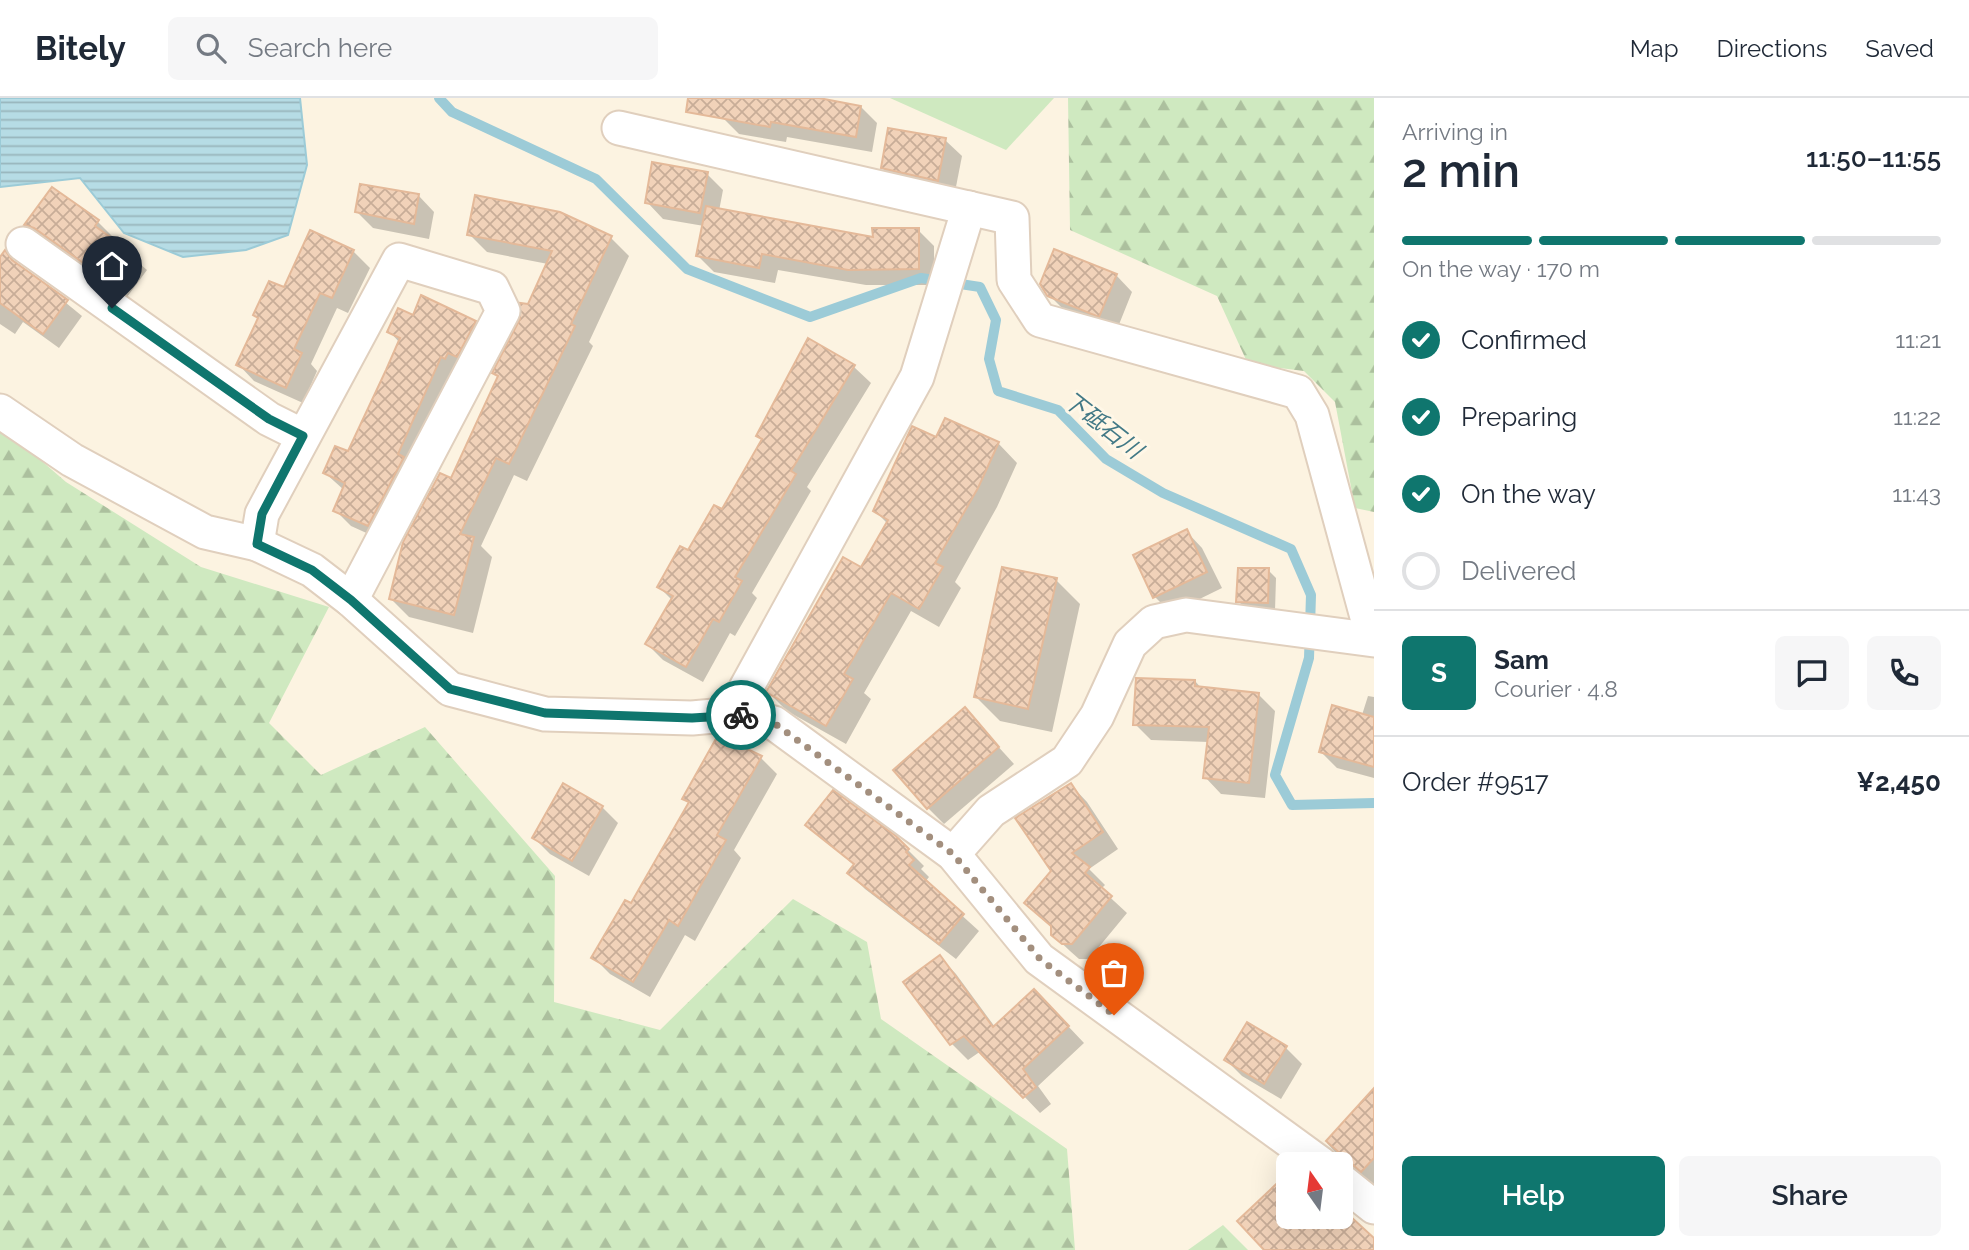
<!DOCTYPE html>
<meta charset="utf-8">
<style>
:root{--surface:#fff;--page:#f6f6f7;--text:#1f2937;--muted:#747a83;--line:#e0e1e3;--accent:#0f766e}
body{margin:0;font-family:Raleway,"Noto Sans JP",sans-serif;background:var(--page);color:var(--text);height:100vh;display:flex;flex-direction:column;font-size:26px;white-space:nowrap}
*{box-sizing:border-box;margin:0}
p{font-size:23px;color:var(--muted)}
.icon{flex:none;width:38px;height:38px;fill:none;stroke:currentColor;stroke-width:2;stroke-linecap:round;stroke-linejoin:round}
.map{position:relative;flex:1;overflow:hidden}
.panel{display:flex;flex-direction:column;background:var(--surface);width:595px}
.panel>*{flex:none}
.needle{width:46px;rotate:346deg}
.fabs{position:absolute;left:1276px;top:1054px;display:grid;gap:14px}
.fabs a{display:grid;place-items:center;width:77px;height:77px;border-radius:10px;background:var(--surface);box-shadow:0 7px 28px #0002;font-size:35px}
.pin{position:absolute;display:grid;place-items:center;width:60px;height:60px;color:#fff;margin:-72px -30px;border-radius:50% 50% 50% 0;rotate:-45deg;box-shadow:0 0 7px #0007}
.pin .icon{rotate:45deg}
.courier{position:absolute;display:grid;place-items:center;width:70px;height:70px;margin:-35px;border:5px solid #0f766e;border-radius:50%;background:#fff;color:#222;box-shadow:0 2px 9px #0007}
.overview em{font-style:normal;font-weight:600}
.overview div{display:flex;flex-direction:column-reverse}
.overview{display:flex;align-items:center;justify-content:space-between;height:119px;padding:0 28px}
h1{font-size:46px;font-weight:600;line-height:52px}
.bar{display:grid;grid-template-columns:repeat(4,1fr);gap:10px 7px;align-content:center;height:84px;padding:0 28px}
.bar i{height:9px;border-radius:5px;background:var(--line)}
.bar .on{background:var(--accent)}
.bar p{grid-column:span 4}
.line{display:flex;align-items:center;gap:18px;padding:0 28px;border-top:2px solid var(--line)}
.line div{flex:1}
.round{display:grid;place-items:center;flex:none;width:74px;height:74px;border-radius:10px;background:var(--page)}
ol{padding:0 28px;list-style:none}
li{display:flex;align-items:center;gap:21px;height:77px}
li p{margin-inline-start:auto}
li .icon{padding:7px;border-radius:50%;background:var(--accent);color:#fff;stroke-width:4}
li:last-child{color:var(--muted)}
li i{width:38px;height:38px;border:4px solid var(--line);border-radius:50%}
.action{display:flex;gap:14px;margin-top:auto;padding:14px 28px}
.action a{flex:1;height:80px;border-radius:10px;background:var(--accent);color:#fff;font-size:28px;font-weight:600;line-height:80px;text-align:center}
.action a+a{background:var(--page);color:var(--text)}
header{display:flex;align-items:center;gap:42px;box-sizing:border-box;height:98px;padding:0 35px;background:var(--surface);border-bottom:2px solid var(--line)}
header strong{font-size:33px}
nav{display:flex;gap:38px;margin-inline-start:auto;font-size:24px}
.search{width:490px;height:63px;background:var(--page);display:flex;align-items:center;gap:18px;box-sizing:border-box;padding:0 24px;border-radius:10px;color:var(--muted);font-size:26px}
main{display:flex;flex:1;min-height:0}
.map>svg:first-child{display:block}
</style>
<header>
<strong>Bitely</strong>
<div class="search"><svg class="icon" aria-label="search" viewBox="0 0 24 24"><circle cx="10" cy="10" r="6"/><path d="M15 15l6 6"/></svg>Search here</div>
<nav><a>Map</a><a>Directions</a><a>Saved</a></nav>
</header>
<main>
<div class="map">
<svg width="1374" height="1152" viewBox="0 0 1374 1152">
<defs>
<pattern id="forest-firs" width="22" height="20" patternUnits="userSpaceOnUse" patternTransform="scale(1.75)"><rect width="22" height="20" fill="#cfe9c0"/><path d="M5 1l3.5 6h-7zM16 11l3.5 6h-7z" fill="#acc09e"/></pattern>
<pattern id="water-rules" width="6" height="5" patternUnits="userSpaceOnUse" patternTransform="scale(1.75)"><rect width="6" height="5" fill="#b6dce5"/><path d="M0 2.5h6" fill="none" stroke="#98b5bc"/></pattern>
<pattern id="building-cross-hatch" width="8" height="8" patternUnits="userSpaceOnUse" patternTransform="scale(1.75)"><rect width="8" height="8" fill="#f1d2b9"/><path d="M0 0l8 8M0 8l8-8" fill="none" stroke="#c8ad98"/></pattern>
</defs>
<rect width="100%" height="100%" fill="#fcf3e1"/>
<polygon fill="#cfe9c0" points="890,0 1054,0 1006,52"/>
<g fill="url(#forest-firs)">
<polygon points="1068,0 1374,0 1374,414 1355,410 1335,304 1304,273 1248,266 1217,198 1070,132"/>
<polygon points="0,327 66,384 201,469 329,509 269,625 321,677 425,629 555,778 554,904 660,932 793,801 867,844 881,921 1067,1051 1075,1152 0,1152"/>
<polygon points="1223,1127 1248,1152 1188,1152"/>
</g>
<polygon fill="url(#water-rules)" stroke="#9ccbd7" stroke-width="2" points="0,0 300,0 307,67 288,137 246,152 183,159 124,135 80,80 0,89"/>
<g fill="#0003">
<polygon points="727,0 801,0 861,9 877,25 872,54 787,39 786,44 739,36 723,20"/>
<polygon points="945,42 962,58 954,99 899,86 882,70"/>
<polygon points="707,76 723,92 719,113 874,141 918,132 934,148 934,187 866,187 778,172 775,185 714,174 698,158 704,128 663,121 647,104"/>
<polygon points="418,97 434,114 429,141 373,130 357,114"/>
<polygon points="98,124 114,140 112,142 147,172 127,199 52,146 42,143 26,127"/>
<polygon points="469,136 611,140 629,158 589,244 593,248 527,383 514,377 481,448 492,459 473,535 409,519 391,501 451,382 499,280 494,275 548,166 487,154"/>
<polygon points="353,153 370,170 348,215 337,210 311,266 317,273 303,305 254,283 238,266 259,221 255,217 285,192"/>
<polygon points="5,155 82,218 59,250 23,224 15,236 0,226 0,162"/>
<polygon points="1116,177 1132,194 1116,234 1066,214 1049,197"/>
<polygon points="413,219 475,224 491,240 384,443 351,428 335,412 344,392 325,375 349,356 400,245 389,233"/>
<polygon points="808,243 854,269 871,285 807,389 811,393 752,495 757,500 735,538 730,535 703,584 663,562 647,546 672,502 659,489 722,413 763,342 758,338"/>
<polygon points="998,345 1017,365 997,409 955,484 961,490 939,529 911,513 864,595 871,601 846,646 787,613 768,594 862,472 888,426 875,413"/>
<polygon points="1186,433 1202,450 1222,490 1171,515 1155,499"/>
<polygon points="1268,472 1276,480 1275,512 1246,511 1238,503"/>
<polygon points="1056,482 1080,506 1052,634 1000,623 976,599"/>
<polygon points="1195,583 1202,591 1258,596 1275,613 1265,700 1221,696 1205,679 1209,644 1151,642 1135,626"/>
<polygon points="1368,598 1374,599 1374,680 1337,670 1321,654 1362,617"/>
<polygon points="965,612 1014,666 944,726 928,710"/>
<polygon points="723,638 761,660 777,676 734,752 741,760 695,843 685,837 650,899 610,876 594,860 632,808 690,706 685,701"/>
<polygon points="1071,687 1087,704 1118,751 1089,771 1105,787 1101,791 1127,815 1089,861 1079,861 1070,853 1053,837 1053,830 1026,805 1053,773"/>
<polygon points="602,709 618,725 589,778 550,756 534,740"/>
<polygon points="807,727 895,739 924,768 921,771 929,779 925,784 979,833 956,861 865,791 849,775 855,768"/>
<polygon points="940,859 956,876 995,929 1050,909 1084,945 1038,988 1051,1006 1040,1015 981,953 968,962 952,946 906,884"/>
<polygon points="1286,950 1302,966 1281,1001 1242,978 1226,962"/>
<polygon points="1374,993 1374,1087 1356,1078 1327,1045"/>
<polygon points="1288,1078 1288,1118 1340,1118 1340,1108 1347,1119 1374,1142 1374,1152 1267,1152"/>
</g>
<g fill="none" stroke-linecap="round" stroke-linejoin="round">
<polyline stroke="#9ccbd7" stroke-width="10" points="439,0 452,14 596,81 687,171 810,219 921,180 980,189 996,222 989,261 998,293 1058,312 1106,361 1163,395 1291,451 1311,497 1309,560 1275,677 1292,707 1374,705"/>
</g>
<g fill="url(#building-cross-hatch)" stroke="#e4b999" stroke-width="2">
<polygon points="688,0 819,0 861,8 856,39 771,24 770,29 686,14"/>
<polygon points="888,30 946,40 938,83 881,70"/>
<polygon points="652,64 708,74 700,115 645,105"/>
<polygon points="360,86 419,96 414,126 355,114"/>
<polygon points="52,89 99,122 95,128 131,154 110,184 34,130 24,127"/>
<polygon points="475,97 560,114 612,138 571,226 575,228 509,366 496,360 460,436 474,439 454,517 389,501 403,444 440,375 451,380 498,278 492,275 520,221 520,205 528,206 552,153 467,137"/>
<polygon points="706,108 873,139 872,130 919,130 919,171 848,172 762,156 759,170 696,158"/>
<polygon points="310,132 354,152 332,200 320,195 294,251 302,255 286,290 236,267 258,220 253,217 269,183 284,189"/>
<polygon points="1054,151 1117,176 1099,219 1047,198 1040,186"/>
<polygon points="5,152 12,162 68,202 43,236 0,205 0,159"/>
<polygon points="421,197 476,223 457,259 448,255 445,261 441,259 398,356 404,359 368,428 333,413 345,385 323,375 335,348 348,353 386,272 400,240 387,234 398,210 413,217"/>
<polygon points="808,240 855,267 791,373 796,376 735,479 742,483 719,524 713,521 686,569 645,546 673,498 657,489 680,448 688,452 714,407 722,411 762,341 756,338"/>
<polygon points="945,320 999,344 978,390 935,465 943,469 919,511 891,495 844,576 853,581 826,628 766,594 843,459 861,469 888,422 873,413 912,328 936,339"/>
<polygon points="1187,431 1207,474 1153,500 1133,457"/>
<polygon points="1002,469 1057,480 1028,611 974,599"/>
<polygon points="1238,470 1269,470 1268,505 1236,504"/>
<polygon points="1136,580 1195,582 1195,588 1259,595 1249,685 1203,680 1209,629 1133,627"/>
<polygon points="1332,607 1374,619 1374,669 1319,654"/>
<polygon points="965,609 999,649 927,711 893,672"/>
<polygon points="718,637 762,658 717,737 726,742 678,828 669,822 633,884 591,860 625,802 631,805 689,704 682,701"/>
<polygon points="563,685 603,708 572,763 532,740"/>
<polygon points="1071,685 1103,734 1072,755 1090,769 1085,775 1112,798 1072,846 1062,846 1051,837 1051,828 1024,805 1051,773 1015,720"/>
<polygon points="833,692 896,738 909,751 906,754 914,762 909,767 964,816 939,846 847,775 854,766 805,727"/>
<polygon points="940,857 993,929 1034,891 1069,928 1023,971 1036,989 1023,1000 964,938 950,947 903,884"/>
<polygon points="1247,924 1287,948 1264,986 1224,962"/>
<polygon points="1374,990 1374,1060 1361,1074 1326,1043"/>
<polygon points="1288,1075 1288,1118 1350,1118 1374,1140 1374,1152 1264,1152 1237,1123"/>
</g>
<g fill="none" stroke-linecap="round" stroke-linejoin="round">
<g stroke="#e0cfbd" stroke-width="37">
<g id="minor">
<polyline points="619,30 1012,120 1014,182 1040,222 1298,294 1312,317 1373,541"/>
<polyline points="23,146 269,321 303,338"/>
<polyline points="0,313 72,362 205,434 257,446 312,472 351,502 450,591 545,616 692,620 736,616 774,625 953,756 1039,861 1321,1066"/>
<polyline points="257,446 262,416 399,162 492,190 503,213 351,502"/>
<polyline points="736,616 745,592 917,279 969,110"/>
<polyline points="953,756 991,713 1067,663 1097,618 1130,546 1154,524 1186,517 1374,542"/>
<polyline points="1340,1082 1374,1109"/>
</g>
</g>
<use href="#minor" stroke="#fff" stroke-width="33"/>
</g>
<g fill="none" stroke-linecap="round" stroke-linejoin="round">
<polyline stroke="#a38f7e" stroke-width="7" stroke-dasharray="0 12.6" points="741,617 774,625 953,756 1040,861 1114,917"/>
<polyline stroke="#0f766e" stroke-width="9" points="112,210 269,321 303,338 262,416 257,446 312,472 351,502 450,591 545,615 692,620 741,617"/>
</g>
<g text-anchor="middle" stroke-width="6" stroke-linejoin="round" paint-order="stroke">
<g font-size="23" font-style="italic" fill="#427986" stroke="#fff7e7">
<text transform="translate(1103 327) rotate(38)" y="8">下砥石川</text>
</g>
</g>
</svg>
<div class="fabs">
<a><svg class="needle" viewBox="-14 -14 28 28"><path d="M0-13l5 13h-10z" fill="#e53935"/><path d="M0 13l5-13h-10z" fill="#747a83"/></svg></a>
</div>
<div class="pin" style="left:1114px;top:917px;background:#ea580c"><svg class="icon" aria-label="bag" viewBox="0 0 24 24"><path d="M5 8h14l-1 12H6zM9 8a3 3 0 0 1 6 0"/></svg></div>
<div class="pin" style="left:112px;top:210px;background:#1f2937"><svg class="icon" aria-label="home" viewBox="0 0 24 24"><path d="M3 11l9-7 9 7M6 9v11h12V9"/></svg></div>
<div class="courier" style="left:741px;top:617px"><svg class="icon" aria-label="bike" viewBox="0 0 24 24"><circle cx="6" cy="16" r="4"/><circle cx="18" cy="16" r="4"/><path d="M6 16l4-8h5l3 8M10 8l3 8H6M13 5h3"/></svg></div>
</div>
<section class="panel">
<div class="overview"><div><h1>2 min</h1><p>Arriving in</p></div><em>11:50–11:55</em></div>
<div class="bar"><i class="on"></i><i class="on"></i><i class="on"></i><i></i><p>On the way · 170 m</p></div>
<ol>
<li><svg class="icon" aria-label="check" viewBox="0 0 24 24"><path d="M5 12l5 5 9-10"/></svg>Confirmed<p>11:21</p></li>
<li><svg class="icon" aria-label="check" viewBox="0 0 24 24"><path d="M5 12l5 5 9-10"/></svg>Preparing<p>11:22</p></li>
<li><svg class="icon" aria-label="check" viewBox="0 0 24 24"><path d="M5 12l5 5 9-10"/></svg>On the way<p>11:43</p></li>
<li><i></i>Delivered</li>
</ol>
<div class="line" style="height:126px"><b class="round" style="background:var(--accent);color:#fff">S</b><div><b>Sam</b><p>Courier · 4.8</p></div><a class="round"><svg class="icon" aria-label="chat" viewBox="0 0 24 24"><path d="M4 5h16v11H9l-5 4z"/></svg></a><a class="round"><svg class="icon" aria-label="phone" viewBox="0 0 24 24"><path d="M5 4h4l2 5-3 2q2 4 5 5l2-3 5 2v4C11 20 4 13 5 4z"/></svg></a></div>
<div class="line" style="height:91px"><div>Order #9517</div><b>¥2,450</b></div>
<div class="action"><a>Help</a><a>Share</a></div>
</section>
</main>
